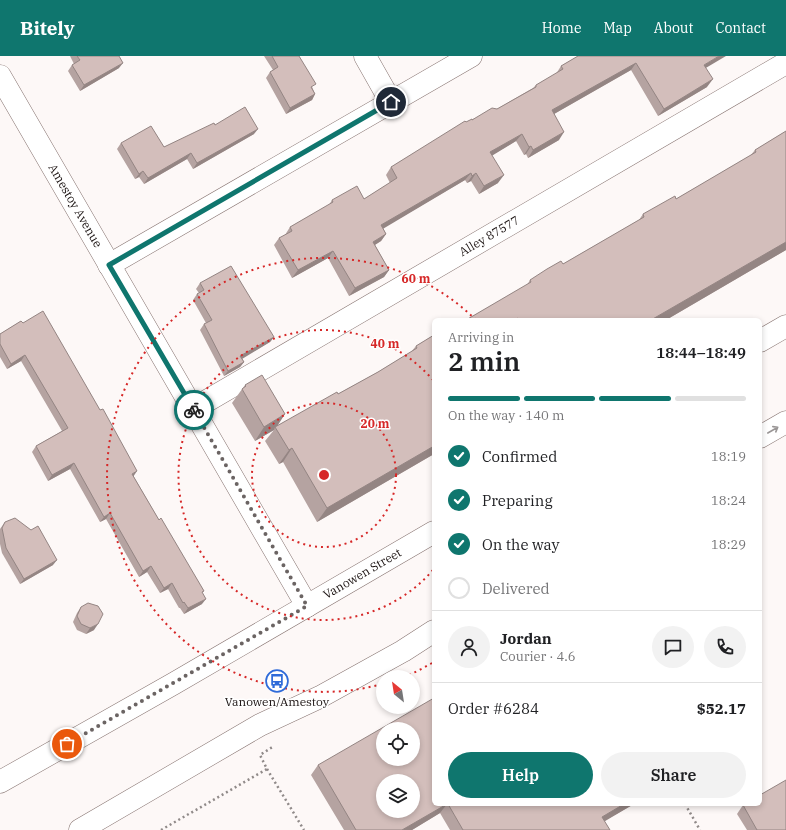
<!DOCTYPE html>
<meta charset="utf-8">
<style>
:root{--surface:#fff;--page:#f2f2f2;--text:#202124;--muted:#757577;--line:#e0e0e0;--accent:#0f766e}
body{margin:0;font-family:"IBM Plex Serif",serif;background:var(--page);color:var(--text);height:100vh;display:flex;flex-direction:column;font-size:15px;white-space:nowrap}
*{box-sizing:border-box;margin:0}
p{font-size:13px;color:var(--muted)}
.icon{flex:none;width:22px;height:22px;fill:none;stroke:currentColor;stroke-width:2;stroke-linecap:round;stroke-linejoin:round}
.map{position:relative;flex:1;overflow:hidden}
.side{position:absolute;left:432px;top:262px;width:330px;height:488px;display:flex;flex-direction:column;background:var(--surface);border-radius:6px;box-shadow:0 2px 6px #0003}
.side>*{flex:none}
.needle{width:26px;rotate:330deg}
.controls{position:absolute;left:376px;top:614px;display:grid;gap:8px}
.controls a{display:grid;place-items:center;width:44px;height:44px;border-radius:50%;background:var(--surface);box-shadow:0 2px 6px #0003;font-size:20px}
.pin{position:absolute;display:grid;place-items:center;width:34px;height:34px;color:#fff;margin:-17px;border:2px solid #fff;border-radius:50%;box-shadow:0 1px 4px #0007}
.courier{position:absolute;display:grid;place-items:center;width:40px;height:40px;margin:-20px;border:3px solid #0f766e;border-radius:50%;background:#fff;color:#222;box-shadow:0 1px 5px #0007}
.head em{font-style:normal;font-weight:600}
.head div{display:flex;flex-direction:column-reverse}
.head{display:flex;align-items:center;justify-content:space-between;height:68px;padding:0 16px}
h1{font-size:26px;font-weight:600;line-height:30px}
.bar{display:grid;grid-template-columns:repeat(4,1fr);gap:6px 4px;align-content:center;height:48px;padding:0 16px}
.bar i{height:5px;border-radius:3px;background:var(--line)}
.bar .active{background:var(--accent)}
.bar p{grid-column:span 4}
.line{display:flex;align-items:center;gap:10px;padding:0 16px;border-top:1px solid var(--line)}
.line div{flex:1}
.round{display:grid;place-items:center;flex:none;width:42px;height:42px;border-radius:21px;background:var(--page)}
ol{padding:0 16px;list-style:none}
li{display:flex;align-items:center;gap:12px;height:44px}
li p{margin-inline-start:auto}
li .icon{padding:4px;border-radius:50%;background:var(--accent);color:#fff;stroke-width:4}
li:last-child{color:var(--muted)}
li i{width:22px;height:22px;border:2px solid var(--line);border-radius:50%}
.button{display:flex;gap:8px;margin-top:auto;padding:8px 16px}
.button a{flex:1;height:46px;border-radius:24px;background:var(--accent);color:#fff;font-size:16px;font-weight:600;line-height:46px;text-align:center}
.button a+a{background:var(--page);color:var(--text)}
header{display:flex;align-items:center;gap:24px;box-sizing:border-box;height:56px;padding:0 20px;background:var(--accent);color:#fff}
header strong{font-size:19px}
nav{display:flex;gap:22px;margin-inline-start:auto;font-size:14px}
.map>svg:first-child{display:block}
</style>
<header>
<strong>Bitely</strong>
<nav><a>Home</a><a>Map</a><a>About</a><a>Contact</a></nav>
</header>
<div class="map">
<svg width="786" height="774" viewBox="0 0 786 774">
<rect width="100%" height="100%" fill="#fdf8f7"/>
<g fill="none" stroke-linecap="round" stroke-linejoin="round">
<g stroke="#877471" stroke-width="23">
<g id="minor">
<polyline points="365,0 391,46"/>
<path id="s1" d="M0,20L307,550"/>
<polyline points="109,209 471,0"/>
<path id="s2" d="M193,353L786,7"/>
<polyline points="760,381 786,366"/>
<polyline points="80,774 260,669 320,641 403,595 434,575"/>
</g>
</g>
<g stroke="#877471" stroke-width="23">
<g id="major">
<polyline points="760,285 786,270"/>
<path id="s3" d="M0,726L173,628L434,476"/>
</g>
</g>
<g stroke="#908a89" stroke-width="2.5" stroke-dasharray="2 3" stroke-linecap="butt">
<polyline points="267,713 304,774"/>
<polyline points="685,748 700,774"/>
<polyline points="161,774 267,713 260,699 274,690"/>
</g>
<use href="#minor" stroke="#fff" stroke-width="22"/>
<use href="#major" stroke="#fff" stroke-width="22"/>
</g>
<g fill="#b5a3a1">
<polygon points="70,0 119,0 119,12 80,35 68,15 72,9 74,8"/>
<polygon points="264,0 299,0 313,33 315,38 312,44 286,58 266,22 270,16 273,14"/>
<polygon points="578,0 706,12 707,31 658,60 631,14 554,58 559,84 528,102 526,98 524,99 516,85 492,99 498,127 479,138 471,125 467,127 465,124 383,172 386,178 381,185 375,189 389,214 384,221 349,240 328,202 292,222 274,189 279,182 285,179 290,171 329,149 332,144 364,143 390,127 386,119 391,111 466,66 497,53 533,32 536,29 556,18 561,10"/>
<polygon points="215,69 254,78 193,113 187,103 144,128 139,121 135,123 117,93 121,87 164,91"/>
<polygon points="786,75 786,194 666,264 466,264 527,229 530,224 563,208 639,164 643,158 676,143 750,100 755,94"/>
<polygon points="200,227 274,281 270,286 242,302 244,306 240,311 224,320 200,274 204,268 206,267 193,244 197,238 199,237 196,233"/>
<polygon points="21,265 134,421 159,464 204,535 202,537 202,548 184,558 180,552 179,552 168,533 160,537 147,516 139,521 106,463 100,466 70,413 48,425 32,396 36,390 62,375 21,305 7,313 0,301 0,278"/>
<polygon points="434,279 434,398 317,466 283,406 279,408 265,385 274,374 255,385 232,347 245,329 277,370 338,338 378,316 411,296 416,290"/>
<polygon points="5,466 53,509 20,528 2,497 0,488 0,473"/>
<polygon points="81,551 94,574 86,578 77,574 73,566 77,557"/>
<polygon points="318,709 434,748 634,748 604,765 610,774 450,774 440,757 412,774 344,774 311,719"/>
<polygon points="743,749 786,774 747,774 737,758"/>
</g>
<g fill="#948583">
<polygon points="719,0 726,0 699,16 704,9"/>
<polygon points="123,7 119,12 80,35 84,29"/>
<polygon points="636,7 631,14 547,62 552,54"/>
<polygon points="713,23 707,31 658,60 664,53"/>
<polygon points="315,38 312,44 286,58 290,52"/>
<polygon points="258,73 254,78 193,113 197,107"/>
<polygon points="564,76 559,84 528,102 533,94"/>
<polygon points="522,78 516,85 485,104 490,96"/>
<polygon points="531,90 526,98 524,99 529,91"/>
<polygon points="191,97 187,103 144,128 148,122"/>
<polygon points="143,115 139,121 135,123 139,118"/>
<polygon points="471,117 465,124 376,177 381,169"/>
<polygon points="476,117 471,125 467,127 472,120"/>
<polygon points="504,119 498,127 479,138 484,130"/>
<polygon points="386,178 381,185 368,193 373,186"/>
<polygon points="786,186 786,194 666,264 651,264"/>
<polygon points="333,195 328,202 292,222 298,214"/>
<polygon points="389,214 384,221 349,240 355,232"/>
<polygon points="274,281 270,286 237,306 240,300"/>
<polygon points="25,299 21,305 7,313 11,308"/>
<polygon points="244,306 240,311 224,320 228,315"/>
<polygon points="285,358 276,372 275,371 274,374 255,385 264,371"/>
<polygon points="434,390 434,398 317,466 327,452"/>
<polygon points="292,392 283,406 279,408 289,394"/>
<polygon points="74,407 70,413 48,425 52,419"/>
<polygon points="137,415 133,421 132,418"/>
<polygon points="110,457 106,463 100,466 104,461"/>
<polygon points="57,504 53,509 20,528 24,523"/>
<polygon points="151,510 147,516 139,521 143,515"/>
<polygon points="172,527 168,533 160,537 164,532"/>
<polygon points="206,543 202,548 184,558 188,552"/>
<polygon points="98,568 94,574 86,578 90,572"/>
<polygon points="447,748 440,757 412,774 402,774"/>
<polygon points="624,748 634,748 595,771 602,761"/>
</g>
<g fill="#d3bebb" stroke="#948583" fill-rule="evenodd">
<polygon points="77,0 119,0 123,7 84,29 72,9 80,4"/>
<polygon points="272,0 299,0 316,28 311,31 315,38 290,52 270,16 278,11"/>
<polygon points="578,0 719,0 704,9 713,23 664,53 636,7 552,54 564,76 533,94 531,90 529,91 522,78 490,96 504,119 484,130 476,117 472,120 471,117 381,169 386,178 373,186 389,214 355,232 333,195 298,214 279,182 292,175 290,171 333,146 332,144 357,130 364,143 397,122 391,111 465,65 466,66 472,63 472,64 492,52 497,53 536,31 536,29 563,13 561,10"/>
<polygon points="245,51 258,73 197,107 191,97 148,122 143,115 139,118 121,87 151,70 164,91 214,67 215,69"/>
<polygon points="786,75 786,186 651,264 519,264 518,262 515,264 466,264 531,226 530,224 547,213 561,205 563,208 644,161 643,158 675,140 676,143 756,96 755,94"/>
<polygon points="231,210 274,281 240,300 244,306 228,315 204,268 212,264 197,238 204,234 200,227"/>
<polygon points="43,255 100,354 103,353 137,415 132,418 159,464 161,462 204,535 202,536 206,543 188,552 184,546 183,547 172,527 164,532 151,510 143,515 110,457 104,461 74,407 52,419 36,390 68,372 25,299 11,308 0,288 0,278 21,265 23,267"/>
<polygon points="434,279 434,390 327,452 292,392 289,394 275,371 337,336 338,338 378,316 417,292 416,290"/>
<polygon points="262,319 285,358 264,371 242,333 246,330 245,329"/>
<polygon points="15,462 31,474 38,470 57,504 24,523 6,492 2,472 5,466"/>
<polygon points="88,547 98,550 103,558 98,568 90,572 81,568 77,560 81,551"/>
<path d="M434,642V748H447L402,774H356L318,709ZM383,673H413V703H383ZM383,725H413V755H383Z"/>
<polygon points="786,724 786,774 757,774 743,749 745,748 760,748 760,739"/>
<polygon points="448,748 624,748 602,761 610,774 463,774"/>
</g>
<defs><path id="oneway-shaft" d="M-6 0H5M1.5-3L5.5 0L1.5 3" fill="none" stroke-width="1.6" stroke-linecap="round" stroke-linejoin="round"/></defs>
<use stroke="#999595" href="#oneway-shaft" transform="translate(773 374) rotate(-30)"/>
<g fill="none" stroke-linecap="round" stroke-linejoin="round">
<polyline stroke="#6b6463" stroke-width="4" stroke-dasharray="0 7.2" points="67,688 307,550 194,354"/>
<polyline stroke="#0f766e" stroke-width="5" points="194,354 109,209 391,46"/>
</g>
<g fill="none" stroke="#d62828" stroke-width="2" stroke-dasharray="2 4">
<circle cx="324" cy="419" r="72"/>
<path d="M433 514A145 145 0 1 1 433 324"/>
<path d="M432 607A217 217 0 0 1 404 621M382 628A217 217 0 1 1 475 263"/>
</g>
<defs>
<g id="bus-ring" transform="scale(1.15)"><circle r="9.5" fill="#fff" stroke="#2f6bd9" stroke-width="1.5"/><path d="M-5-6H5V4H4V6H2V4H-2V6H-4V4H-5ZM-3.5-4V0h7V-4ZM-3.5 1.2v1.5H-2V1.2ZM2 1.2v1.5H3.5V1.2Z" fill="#2f6bd9"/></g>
</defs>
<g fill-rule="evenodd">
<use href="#bus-ring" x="277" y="625"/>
</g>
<g text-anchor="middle" stroke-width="3" stroke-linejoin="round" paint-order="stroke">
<g font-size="12" fill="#1c1413" stroke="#fff">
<text dy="4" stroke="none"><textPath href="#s1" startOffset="150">Amestoy Avenue</textPath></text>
<text dy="4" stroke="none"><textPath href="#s2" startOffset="343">Alley 87577</textPath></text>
<text dy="4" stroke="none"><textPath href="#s3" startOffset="418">Vanowen Street</textPath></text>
</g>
<g font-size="12" fill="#1c1413" stroke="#fff">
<text x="277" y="650">Vanowen/Amestoy</text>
</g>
</g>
<circle cx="324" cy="419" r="6" fill="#d62828" stroke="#fff" stroke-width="2"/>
<g font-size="12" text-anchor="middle" font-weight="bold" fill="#d62828" stroke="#fff" stroke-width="3" stroke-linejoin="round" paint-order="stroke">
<text x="416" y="227">60 m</text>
<text x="385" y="292">40 m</text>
<text x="375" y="372">20 m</text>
</g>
</svg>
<div class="controls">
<a><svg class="needle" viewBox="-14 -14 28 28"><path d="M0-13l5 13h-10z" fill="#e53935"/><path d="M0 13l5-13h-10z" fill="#757577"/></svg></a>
<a><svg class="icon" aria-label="locate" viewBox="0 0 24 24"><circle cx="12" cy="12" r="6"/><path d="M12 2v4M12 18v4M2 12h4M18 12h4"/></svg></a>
<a><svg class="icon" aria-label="layers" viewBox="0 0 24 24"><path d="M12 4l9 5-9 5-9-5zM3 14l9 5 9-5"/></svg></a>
</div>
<div class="pin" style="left:67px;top:688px;background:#ea580c"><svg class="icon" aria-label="bag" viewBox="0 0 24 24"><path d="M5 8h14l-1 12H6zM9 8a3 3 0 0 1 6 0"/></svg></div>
<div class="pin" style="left:391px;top:46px;background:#1f2937"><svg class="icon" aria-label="home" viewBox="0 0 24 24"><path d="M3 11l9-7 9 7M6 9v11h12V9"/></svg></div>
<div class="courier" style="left:194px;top:354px"><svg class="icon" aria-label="bike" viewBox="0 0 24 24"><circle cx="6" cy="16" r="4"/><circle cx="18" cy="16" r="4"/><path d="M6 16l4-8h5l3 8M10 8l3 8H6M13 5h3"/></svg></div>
<section class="side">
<div class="head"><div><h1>2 min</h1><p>Arriving in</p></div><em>18:44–18:49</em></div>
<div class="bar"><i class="active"></i><i class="active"></i><i class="active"></i><i></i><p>On the way · 140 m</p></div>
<ol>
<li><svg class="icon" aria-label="check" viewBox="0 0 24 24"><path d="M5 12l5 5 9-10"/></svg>Confirmed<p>18:19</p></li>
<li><svg class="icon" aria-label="check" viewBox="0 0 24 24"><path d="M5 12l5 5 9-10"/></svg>Preparing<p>18:24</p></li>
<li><svg class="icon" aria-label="check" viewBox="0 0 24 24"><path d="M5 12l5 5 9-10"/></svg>On the way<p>18:29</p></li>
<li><i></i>Delivered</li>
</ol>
<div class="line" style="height:72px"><a class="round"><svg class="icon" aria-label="person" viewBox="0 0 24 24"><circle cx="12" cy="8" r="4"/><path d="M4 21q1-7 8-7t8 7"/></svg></a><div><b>Jordan</b><p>Courier · 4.6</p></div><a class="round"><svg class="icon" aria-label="chat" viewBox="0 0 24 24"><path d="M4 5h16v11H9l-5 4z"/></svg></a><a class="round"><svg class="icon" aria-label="phone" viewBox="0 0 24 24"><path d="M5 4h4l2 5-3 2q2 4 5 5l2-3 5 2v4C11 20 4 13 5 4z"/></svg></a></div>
<div class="line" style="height:52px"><div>Order #6284</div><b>$52.17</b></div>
<div class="button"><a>Help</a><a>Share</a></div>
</section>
</div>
